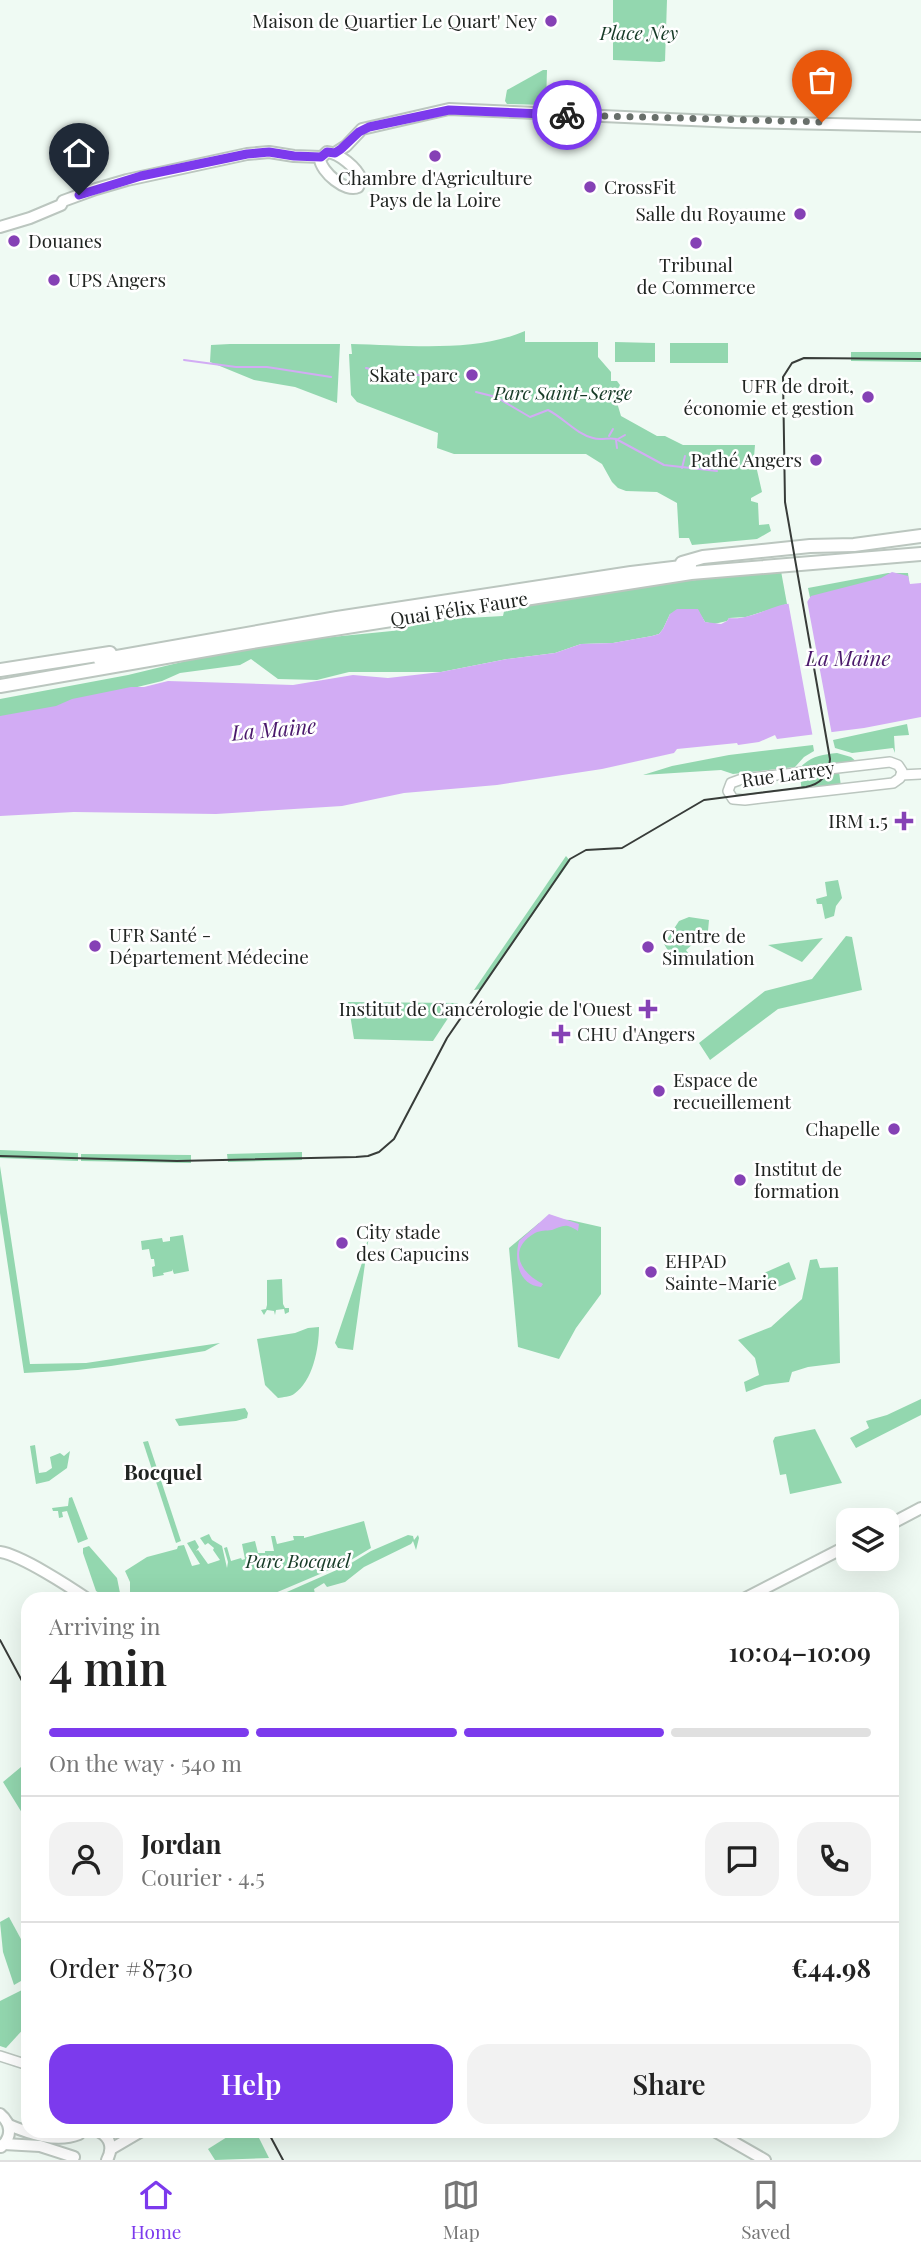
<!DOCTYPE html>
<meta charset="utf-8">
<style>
:root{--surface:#fff;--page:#f2f2f2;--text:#222;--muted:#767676;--line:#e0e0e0;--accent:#7c3aed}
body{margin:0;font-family:"Playfair Display",serif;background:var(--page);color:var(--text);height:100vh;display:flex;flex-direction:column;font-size:26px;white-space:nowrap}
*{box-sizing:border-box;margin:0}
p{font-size:23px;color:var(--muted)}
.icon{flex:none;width:38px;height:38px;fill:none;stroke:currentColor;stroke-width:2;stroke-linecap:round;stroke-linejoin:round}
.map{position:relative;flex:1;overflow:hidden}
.side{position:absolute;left:21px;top:1592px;width:878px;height:546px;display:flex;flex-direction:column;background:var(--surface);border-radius:21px;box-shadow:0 7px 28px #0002}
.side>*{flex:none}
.fabs{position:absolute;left:836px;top:1508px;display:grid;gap:14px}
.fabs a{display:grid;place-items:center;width:63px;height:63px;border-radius:14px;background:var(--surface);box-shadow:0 7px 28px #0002;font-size:35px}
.pin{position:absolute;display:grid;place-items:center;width:60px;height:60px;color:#fff;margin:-72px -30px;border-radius:50% 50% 50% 0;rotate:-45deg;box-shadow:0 0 7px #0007}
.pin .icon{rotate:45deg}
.courier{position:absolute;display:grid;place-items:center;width:70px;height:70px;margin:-35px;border:5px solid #7c3aed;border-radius:50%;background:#fff;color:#222;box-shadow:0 2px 9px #0007}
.head em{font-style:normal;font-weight:600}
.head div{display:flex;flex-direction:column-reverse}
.head{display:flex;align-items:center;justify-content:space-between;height:119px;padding:0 28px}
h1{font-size:46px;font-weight:600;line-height:52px}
.bar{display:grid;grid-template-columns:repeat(4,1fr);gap:10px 7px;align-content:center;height:84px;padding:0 28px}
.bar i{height:9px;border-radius:5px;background:var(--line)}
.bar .on{background:var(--accent)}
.bar p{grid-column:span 4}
.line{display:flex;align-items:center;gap:18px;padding:0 28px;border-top:2px solid var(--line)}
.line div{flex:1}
.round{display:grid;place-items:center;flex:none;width:74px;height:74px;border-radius:21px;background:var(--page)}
.button{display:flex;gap:14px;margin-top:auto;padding:14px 28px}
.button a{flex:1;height:80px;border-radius:21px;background:var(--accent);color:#fff;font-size:28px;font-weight:600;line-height:80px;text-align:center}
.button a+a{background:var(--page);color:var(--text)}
.tabs{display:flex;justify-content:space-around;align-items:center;height:98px;border-top:2px solid var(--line);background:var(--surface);font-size:19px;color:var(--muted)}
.tabs a{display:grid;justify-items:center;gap:4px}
.tabs .on{color:var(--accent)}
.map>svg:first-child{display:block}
</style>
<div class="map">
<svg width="921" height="2160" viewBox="0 0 921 2160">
<rect width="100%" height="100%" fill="#effaf3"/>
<g fill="#93d7af">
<polygon points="613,0 667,0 665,61 660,62 613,60"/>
<polygon points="543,70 547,70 546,105 507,104 505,101 507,90"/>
<path d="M525,331V342H598V357L611,372V381H617L620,385L615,396L621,416L657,436H665L683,445H755L754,457L762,492L751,498V501L758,503L759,525L769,524L771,531L757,539L692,545L689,538H679L677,503L657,492L626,491L618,488L612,482L602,464L586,454H454L437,448L438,433L357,402L351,395L349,354H352L351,344C406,345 475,353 525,331Z"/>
<polygon points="615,342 655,343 655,362 615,362"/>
<rect x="670" y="343" width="58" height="20"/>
<polygon points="230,344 340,344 337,403 295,387 254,380 210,362 211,345"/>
<polygon points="851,352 921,352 921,362 851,361"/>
<polygon points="781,571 787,604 746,617 729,618 727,621 714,624 705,622 697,609 670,614 663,629 659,634 652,636 613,643 581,644 555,653 507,659 441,672 349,672 317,680 278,679 251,659 240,665 180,673 162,681 27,714 0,717 0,699 128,675 186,661 302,640 392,631 463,612 467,618 503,616 505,607 631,587"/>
<polygon points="888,573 908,573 909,581 813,612 808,588"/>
<polygon points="907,724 909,735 894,736 895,753 893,748 852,753 835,748 833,740"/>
<polygon points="813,745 814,751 804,757 795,767 733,774 721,770 643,775 672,766 729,755"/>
<path d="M837,753L851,757L858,763L838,765L841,786L802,792L799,769C810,756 821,755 837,753Z"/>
<polygon points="566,856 570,861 481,989 474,990"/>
<polygon points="838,880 842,898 836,906 834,916 825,919 822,904 817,904 816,899 827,896 825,882"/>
<polygon points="689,917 709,920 708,931 686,950 690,956 678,967 664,944 679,921"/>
<polygon points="846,936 852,937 862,990 778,1009 710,1060 699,1043 765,991 812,979"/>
<polygon points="823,938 802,962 768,945"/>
<polygon points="348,1002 458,1003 433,1041 354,1039"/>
<polygon points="0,1150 78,1153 78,1161 0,1158"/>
<polygon points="302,1152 302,1160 228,1162 227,1154"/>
<polygon points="81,1154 191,1155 191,1163 81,1161"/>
<polygon points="0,1166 30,1364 86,1363 220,1343 205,1351 111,1366 78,1370 24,1373 0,1213"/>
<polygon points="553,1219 570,1220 601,1227 601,1294 576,1328 559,1359 518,1347 509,1248 539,1223"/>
<polygon points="183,1235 189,1271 174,1274 172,1269 172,1271 163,1273 164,1275 153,1277 152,1267 155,1266 154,1259 151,1259 149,1249 142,1250 141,1241 162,1238 163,1242 170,1241 170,1237"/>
<path d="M374,1236L368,1242L353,1350L338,1348L335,1343L365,1254C365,1246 366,1240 374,1236Z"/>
<polygon points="817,1259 820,1268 838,1267 840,1363 808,1367 792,1372 789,1382 765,1385 746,1392 744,1382 759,1375 755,1358 738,1340 771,1327 802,1299 810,1260"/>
<polygon points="789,1262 796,1279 771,1290 764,1273"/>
<polygon points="282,1279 283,1304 285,1308 289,1308 289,1312 285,1314 284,1309 276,1310 275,1315 274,1311 267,1310 264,1315 261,1310 266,1309 267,1305 267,1280"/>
<path d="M319,1327C319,1348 313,1381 294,1394C290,1397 283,1397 278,1398L265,1385L257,1339L295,1333L308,1328Z"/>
<polygon points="921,1399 921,1415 856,1448 850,1438 869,1428 866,1421 887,1415"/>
<polygon points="245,1408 248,1413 247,1418 236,1421 179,1426 175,1419"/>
<polygon points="815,1429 842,1483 790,1494 786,1474 780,1475 773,1441 775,1437"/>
<polygon points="148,1441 181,1541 176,1543 143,1442"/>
<polygon points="35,1445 39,1473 46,1472 52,1468 50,1457 60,1453 64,1456 70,1451 67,1468 49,1481 36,1484 30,1446"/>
<polygon points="72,1497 88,1539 78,1543 67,1511 62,1512 63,1517 59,1518 58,1511 53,1511 52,1508 68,1506 69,1498"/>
<polygon points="364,1521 371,1548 346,1563 261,1599 130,1599 130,1582 125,1571 147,1557 177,1549 178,1546 184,1545 192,1566 200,1564 187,1543 195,1540 199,1547 196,1551 198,1550 208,1564 220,1560 213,1550 214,1548 208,1543 205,1545 200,1538 209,1534 212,1540 222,1546 227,1568 228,1562 224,1548 227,1547 231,1561 241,1558 242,1560 245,1559 242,1544 255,1541 258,1553 265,1553 265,1551 274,1551 271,1536 275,1536 277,1544 294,1540 293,1536 304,1536 304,1538"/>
<polygon points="408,1535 413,1536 414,1540 418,1535 419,1538 416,1550 413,1541 411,1544 364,1567 345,1582 327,1587 324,1583 314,1589 315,1594 310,1596 308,1592 293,1599 271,1599 348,1565 371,1551"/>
<polygon points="89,1546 117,1578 120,1593 108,1598 96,1591 83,1553 83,1548"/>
<polygon points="21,1767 25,1774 22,1783 28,1792 27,1821 3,1782"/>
<polygon points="9,1917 28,1952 28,1977 14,1985 3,1952 0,1922"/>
<polygon points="28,1987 28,2024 6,2048 0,2046 0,2001"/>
<polygon points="235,2132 256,2132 269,2158 215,2160 208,2149"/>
</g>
<g fill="#d2acf4">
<path d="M892,572L908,576L910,584L921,583V717L864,728L777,739L775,735L759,742L738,745L737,743L677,749L674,753L602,769L497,785L404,793L342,806L216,814L74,812L0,816V716L56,706L72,699L131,687H144L168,681L293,685L353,675L388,678L441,672L507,659L555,653L581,644L613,643L652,636L659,634L663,629L670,614L677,609H698L705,622L721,624L727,621L729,618C745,620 762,611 778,606C787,603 797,603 807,602L811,596L881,578Z"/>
<path d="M549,1214L579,1224L578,1231C575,1229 572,1227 568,1226C562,1225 558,1228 552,1230C546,1231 541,1230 535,1233C507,1249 520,1273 543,1284L541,1287C518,1285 514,1260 519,1241Z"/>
</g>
<polygon fill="#effaf3" points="806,595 832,735 813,738 788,601 805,599"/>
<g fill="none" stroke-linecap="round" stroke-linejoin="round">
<g stroke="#d2acf4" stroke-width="2">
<polyline points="184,360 236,367 267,367 331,377"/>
<polyline points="366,368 393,374 408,373 434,378"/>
<path d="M476,392L496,397L530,417L548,410C564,418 576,434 593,438C601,441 608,437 616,439L664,465L717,471"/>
<polyline points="609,436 613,429"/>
<polyline points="618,439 625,435"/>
<polyline points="616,440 617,448"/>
<polyline points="682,468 685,456"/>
</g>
<g stroke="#bbc6bf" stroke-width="12">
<g id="tertiary">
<polygon points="890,762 898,765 902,771 900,778 893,783 745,800 733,799 728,791 731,783 742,779"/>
<polyline points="901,775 921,774"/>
<polyline points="0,2056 28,2065"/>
</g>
</g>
<g stroke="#bbc6bf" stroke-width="14">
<g id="secondary">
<path d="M327,152C339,153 357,168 361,179L358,187C346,193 321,172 320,159Z"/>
<polyline points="335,153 346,146 362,129 449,109 736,122 921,126"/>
<polyline points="0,227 30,218 61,205 63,201 96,189 127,180 247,154 269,152 294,156 321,157"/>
<polyline points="887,1526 921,1508"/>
<path d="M0,1552C21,1555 70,1587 89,1600"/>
<polyline points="742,1600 849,1545"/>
<path d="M0,2114C12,2124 12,2137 1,2147"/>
<path d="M9,2125C30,2134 57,2143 79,2134"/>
<path d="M100,2132C111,2138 113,2149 107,2160"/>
<polyline points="716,2132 765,2160"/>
<polyline points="4,2144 40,2146 74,2157"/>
<polyline points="111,2149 140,2132"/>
</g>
</g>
<g stroke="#bbc6bf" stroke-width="16">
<g id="trunk">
<polyline points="682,563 703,557 810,546 854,545 921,536"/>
<polyline points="100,660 337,618 631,573 690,566"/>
<polyline points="0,670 110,653"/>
<polyline points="0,686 246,643 691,573 921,554"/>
</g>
</g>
<use href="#tertiary" stroke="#fff" stroke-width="9"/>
<use href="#secondary" stroke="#fff" stroke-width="10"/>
<use href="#trunk" stroke="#fff" stroke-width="12"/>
<g stroke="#383c39" stroke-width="2">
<path d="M0,1156L177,1161L356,1157L368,1156L379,1152L394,1139L447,1038L570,859L586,850L622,848L704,800L806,787C821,784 829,775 830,759L785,502L783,377L792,363L804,358L921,359"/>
<polyline points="0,1640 28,1692"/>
<polyline points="268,2132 283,2160"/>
</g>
</g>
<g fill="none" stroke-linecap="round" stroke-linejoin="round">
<polyline stroke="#686f6a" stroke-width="7" stroke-dasharray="0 12.6" points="567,115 822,122"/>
<polyline stroke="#7c3aed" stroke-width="9" points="79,195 141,176 247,154 269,152 294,156 321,157 327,152 335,153 341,149 359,132 369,127 449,110 567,115"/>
</g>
<g fill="#8541b5" stroke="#fff" stroke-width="2.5">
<circle cx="551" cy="21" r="7"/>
<circle cx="435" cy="156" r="7"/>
<circle cx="590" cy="187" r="7"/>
<circle cx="800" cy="214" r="7"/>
<circle cx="14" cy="241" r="7"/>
<circle cx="696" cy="243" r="7"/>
<circle cx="54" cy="280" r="7"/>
<circle cx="472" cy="375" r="7"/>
<circle cx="868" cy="397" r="7"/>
<circle cx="816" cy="460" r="7"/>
<path d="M900.5 810.5h7v7h7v7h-7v7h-7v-7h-7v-7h7z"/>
<circle cx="95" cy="946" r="7"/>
<circle cx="648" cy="947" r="7"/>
<path d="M644.5 998.5h7v7h7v7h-7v7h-7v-7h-7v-7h7z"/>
<path d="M557.5 1023.5h7v7h7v7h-7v7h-7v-7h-7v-7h7z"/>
<circle cx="659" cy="1091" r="7"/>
<circle cx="894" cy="1129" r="7"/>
<circle cx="740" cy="1180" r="7"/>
<circle cx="342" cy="1243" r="7"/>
<circle cx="651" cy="1272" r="7"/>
</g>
<g text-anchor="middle" stroke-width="5" stroke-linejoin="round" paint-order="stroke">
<g font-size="19" fill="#202421" stroke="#fff" text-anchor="start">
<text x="537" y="28" text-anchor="end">Maison de Quartier Le Quart' Ney</text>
<text x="435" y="185" text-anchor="middle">Chambre d'Agriculture<tspan x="435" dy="22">Pays de la Loire</tspan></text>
<text x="604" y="194">CrossFit</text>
<text x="786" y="221" text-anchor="end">Salle du Royaume</text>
<text x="28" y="248">Douanes</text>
<text x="696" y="272" text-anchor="middle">Tribunal<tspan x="696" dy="22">de Commerce</tspan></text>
<text x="68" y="287">UPS Angers</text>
<text x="458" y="382" text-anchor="end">Skate parc</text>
<text x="854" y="393" text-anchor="end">UFR de droit,<tspan x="854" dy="22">économie et gestion</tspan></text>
<text x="802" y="467" text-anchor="end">Pathé Angers</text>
<text x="888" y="828" text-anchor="end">IRM 1.5</text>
<text x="109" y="942">UFR Santé -<tspan x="109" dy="22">Département Médecine</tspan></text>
<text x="662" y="943">Centre de<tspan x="662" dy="22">Simulation</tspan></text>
<text x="632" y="1016" text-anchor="end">Institut de Cancérologie de l'Ouest</text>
<text x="577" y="1041">CHU d'Angers</text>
<text x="673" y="1087">Espace de<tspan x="673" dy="22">recueillement</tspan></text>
<text x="880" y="1136" text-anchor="end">Chapelle</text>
<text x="754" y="1176">Institut de<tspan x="754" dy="22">formation</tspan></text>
<text x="356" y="1239">City stade<tspan x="356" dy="22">des Capucins</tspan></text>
<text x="665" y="1268">EHPAD<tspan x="665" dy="22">Sainte-Marie</tspan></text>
</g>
<g font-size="19" font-style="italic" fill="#163a26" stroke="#fff">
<text x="639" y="40">Place Ney</text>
<text x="563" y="400">Parc Saint-Serge</text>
<text x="298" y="1568">Parc Bocquel</text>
</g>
<g font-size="19" fill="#202421" stroke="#fff">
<text transform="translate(459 609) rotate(-9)" y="7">Quai Félix Faure</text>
<text transform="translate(788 774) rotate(-8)" y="7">Rue Larrey</text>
</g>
<g font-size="21" font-style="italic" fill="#4a186b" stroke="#fff">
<text x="848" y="666">La Maine</text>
<text transform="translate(274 730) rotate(-5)" y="7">La Maine</text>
</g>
<g font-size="21" font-weight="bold" fill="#202421" stroke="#fff">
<text x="163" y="1480">Bocquel</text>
</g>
</g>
</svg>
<div class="fabs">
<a><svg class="icon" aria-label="layers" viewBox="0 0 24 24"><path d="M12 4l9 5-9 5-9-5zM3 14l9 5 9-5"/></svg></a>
</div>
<div class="pin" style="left:822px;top:122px;background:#ea580c"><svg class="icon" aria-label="bag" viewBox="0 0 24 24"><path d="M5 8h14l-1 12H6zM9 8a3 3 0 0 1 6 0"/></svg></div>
<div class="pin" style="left:79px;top:195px;background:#1f2937"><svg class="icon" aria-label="home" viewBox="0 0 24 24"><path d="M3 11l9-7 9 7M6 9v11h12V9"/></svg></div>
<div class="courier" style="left:567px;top:115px"><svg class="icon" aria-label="bike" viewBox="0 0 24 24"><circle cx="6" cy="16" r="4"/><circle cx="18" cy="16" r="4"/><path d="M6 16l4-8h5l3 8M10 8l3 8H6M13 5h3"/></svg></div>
<section class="side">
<div class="head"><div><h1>4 min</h1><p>Arriving in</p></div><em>10:04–10:09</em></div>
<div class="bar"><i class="on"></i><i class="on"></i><i class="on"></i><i></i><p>On the way · 540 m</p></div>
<div class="line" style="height:126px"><a class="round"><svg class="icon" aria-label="person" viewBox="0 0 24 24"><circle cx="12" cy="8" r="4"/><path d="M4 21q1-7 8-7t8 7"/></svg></a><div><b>Jordan</b><p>Courier · 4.5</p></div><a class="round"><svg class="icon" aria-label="chat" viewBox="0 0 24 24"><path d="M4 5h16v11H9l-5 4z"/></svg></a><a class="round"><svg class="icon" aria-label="phone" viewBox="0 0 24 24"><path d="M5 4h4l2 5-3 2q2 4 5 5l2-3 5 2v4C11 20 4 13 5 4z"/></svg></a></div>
<div class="line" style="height:91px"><div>Order #8730</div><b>€44.98</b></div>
<div class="button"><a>Help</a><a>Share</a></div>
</section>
</div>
<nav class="tabs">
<a class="on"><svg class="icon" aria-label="home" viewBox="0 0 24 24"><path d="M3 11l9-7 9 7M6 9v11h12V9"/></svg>Home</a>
<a><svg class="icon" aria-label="map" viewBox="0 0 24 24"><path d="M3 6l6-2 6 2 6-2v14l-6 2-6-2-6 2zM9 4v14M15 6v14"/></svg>Map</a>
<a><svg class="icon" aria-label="saved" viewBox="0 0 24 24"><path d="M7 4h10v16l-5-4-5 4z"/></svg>Saved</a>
</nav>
